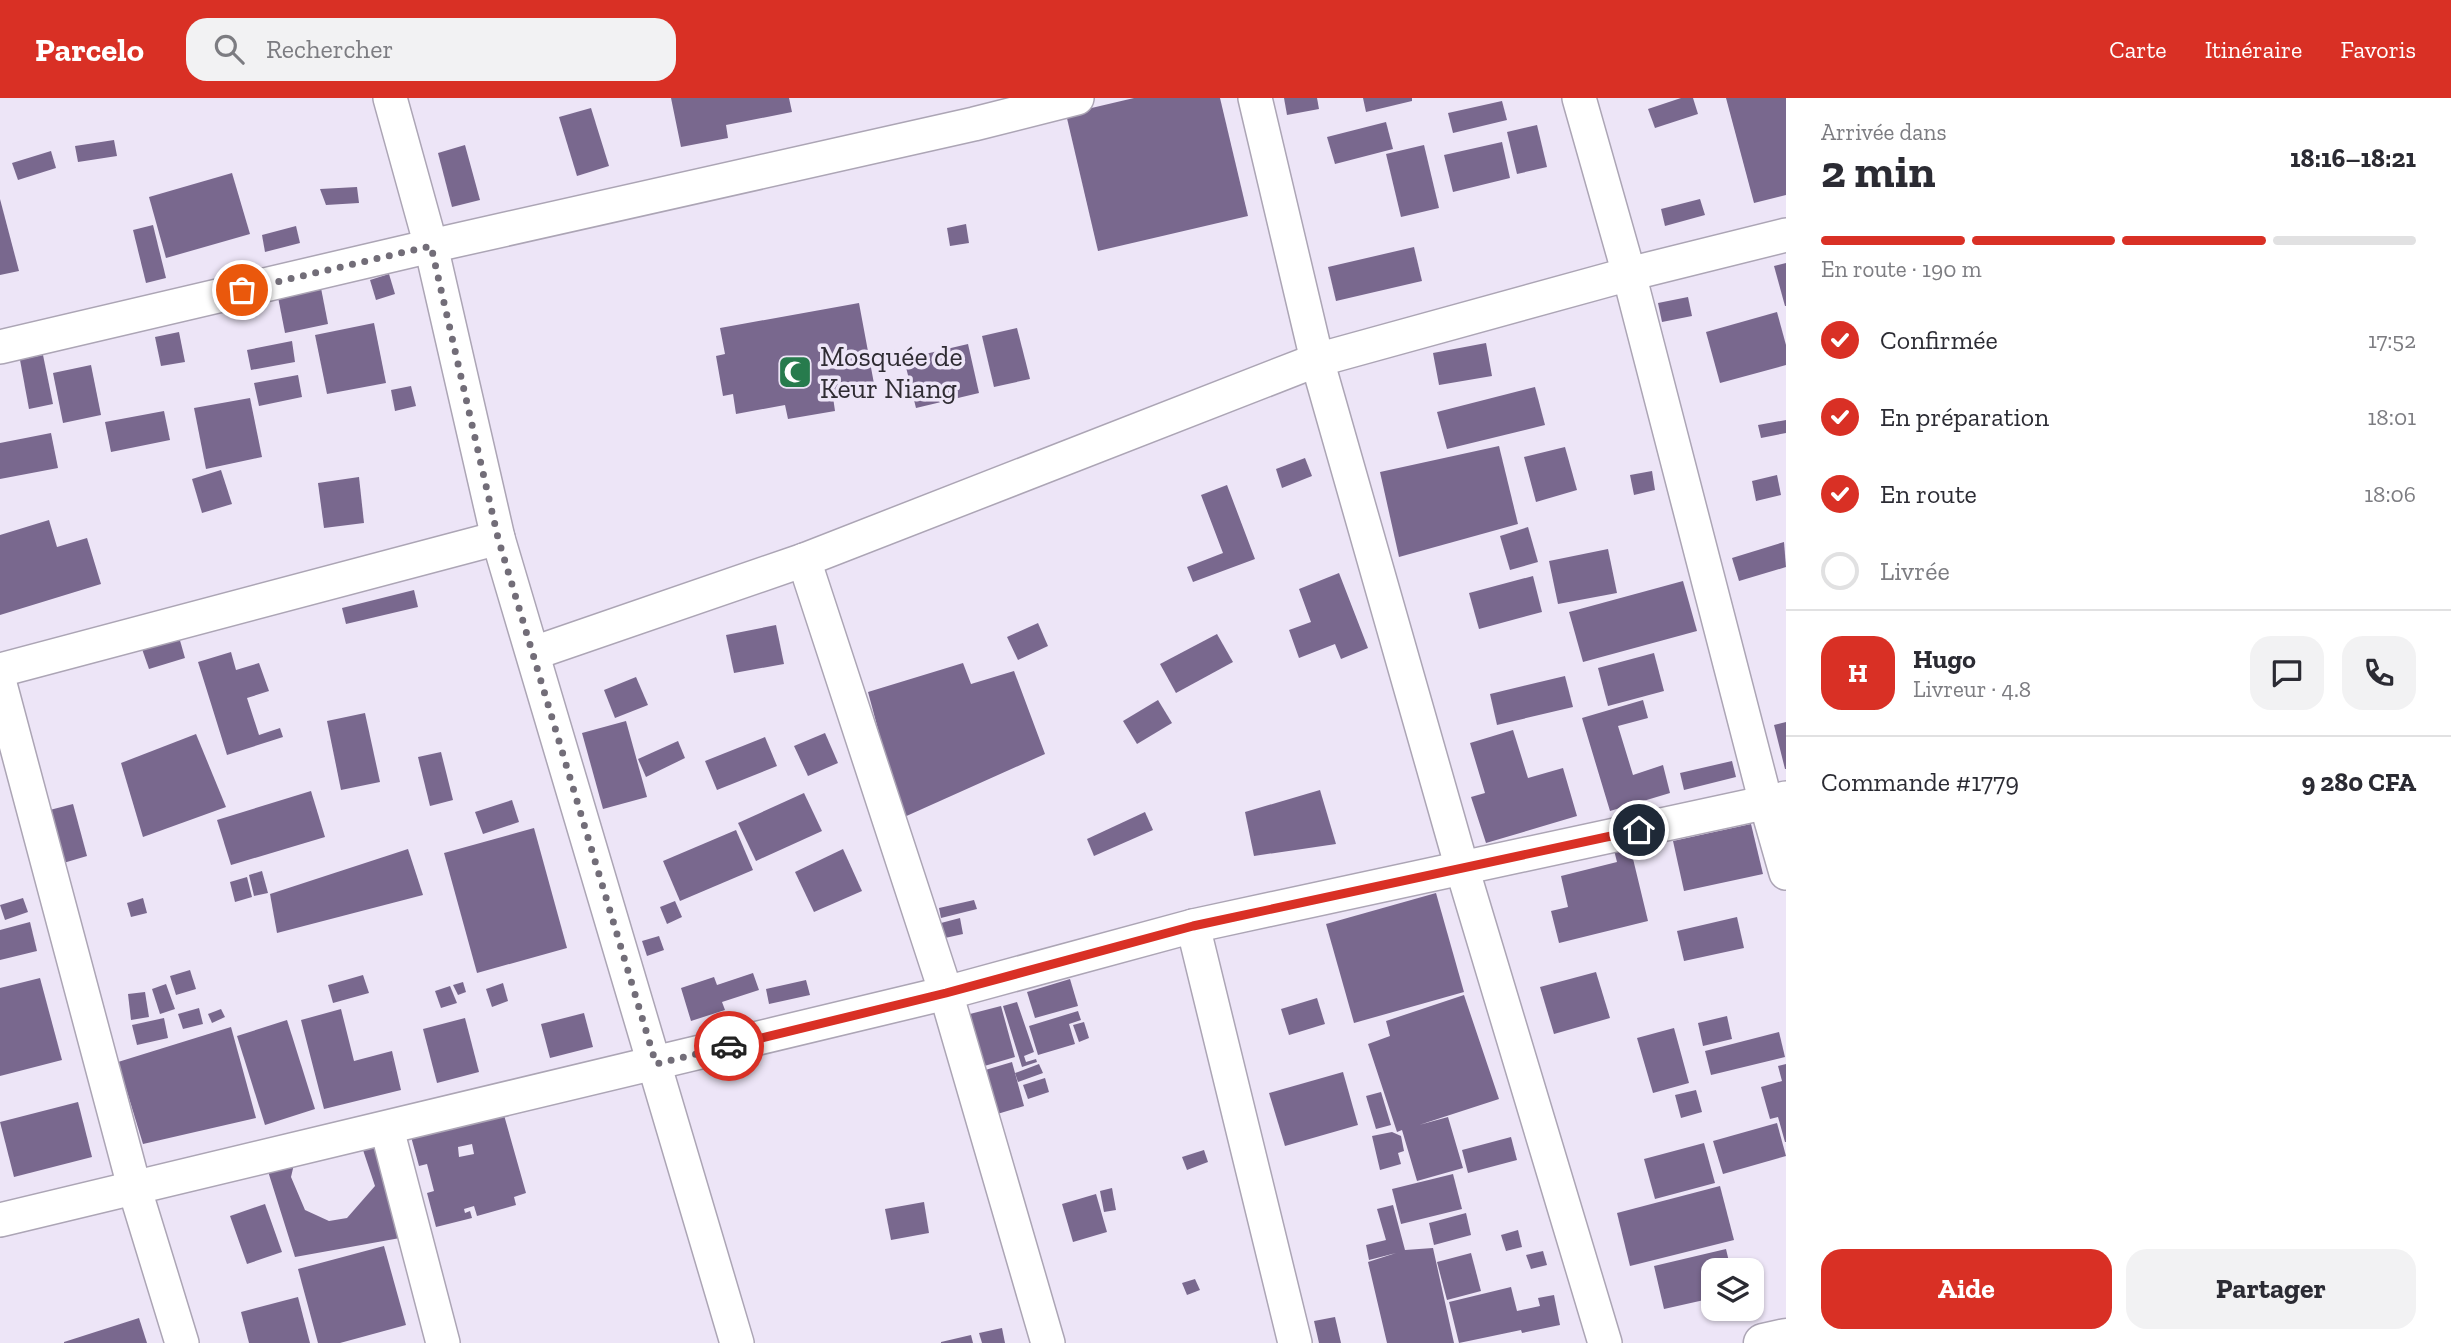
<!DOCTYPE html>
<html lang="fr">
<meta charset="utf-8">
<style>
:root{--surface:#fff;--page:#f2f2f3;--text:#2b2b33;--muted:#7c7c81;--line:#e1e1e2;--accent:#d93025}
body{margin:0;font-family:"Zilla Slab",serif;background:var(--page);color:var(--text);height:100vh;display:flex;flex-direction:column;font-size:26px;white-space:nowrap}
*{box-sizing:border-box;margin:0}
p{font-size:23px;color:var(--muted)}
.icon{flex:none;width:38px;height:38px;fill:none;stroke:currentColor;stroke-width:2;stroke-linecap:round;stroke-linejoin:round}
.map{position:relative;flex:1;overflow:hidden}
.side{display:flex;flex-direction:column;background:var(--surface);width:665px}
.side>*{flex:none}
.buttons{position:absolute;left:1701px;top:1160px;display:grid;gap:14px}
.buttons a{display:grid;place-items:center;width:63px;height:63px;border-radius:14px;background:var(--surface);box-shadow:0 2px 5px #0004;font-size:35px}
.pin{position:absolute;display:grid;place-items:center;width:60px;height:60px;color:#fff;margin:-30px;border:4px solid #fff;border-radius:50%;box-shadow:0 2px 7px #0007}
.courier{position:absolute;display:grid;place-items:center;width:70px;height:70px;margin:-35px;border:5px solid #d93025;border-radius:50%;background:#fff;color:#222;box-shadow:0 2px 9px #0007}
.summary em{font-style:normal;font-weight:700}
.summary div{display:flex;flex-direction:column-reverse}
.summary{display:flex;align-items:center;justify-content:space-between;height:119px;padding:0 35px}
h1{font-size:46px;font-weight:700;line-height:52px}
.bar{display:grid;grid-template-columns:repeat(4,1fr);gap:10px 7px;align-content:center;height:84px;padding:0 35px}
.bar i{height:9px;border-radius:5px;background:var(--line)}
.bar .active{background:var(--accent)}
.bar p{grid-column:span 4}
.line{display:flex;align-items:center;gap:18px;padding:0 35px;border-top:2px solid var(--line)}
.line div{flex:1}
.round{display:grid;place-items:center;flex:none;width:74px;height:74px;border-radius:21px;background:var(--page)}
ol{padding:0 35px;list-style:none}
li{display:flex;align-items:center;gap:21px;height:77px}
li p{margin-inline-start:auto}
li .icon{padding:7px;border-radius:50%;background:var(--accent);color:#fff;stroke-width:4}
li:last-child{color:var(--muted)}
li i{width:38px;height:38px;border:4px solid var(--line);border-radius:50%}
.primary-button{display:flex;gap:14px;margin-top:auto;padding:14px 35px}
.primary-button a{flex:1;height:80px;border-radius:21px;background:var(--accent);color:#fff;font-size:28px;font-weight:700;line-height:80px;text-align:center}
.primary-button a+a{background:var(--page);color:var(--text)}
header{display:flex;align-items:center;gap:42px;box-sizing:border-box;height:98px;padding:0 35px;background:var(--accent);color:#fff}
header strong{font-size:33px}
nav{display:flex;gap:38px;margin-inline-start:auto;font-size:24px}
.search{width:490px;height:63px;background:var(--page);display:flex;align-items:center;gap:18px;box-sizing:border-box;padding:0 24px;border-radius:21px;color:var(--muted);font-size:26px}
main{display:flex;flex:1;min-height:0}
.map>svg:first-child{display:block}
</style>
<header>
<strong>Parcelo</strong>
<div class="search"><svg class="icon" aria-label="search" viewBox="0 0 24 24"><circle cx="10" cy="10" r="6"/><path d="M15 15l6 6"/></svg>Rechercher</div>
<nav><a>Carte</a><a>Itinéraire</a><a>Favoris</a></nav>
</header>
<main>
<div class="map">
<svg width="1786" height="1245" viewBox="0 0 1786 1245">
<rect width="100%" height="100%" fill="#ede5f7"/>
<g fill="#79688e" fill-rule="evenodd">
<polygon points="671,0 789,0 792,14 726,27 728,40 681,49"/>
<polygon points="1134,0 1220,0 1248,118 1098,153 1066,16"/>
<polygon points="1284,0 1317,0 1319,11 1287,17"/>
<polygon points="1363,0 1412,0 1412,3 1366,14"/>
<polygon points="1681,0 1693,0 1698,16 1655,30 1648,11"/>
<polygon points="1726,0 1786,0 1786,97 1754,105"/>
<polygon points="1502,3 1507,22 1453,35 1448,15"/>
<polygon points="591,10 609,68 577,78 559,19"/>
<polygon points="1386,24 1393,51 1335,66 1327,39"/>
<polygon points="1537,27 1547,69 1517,76 1507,34"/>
<polygon points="114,42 117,58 78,64 75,48"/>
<polygon points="1502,44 1510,80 1453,94 1444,57"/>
<polygon points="465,47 480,102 452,109 438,55"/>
<polygon points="1424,47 1439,110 1401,119 1386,56"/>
<polygon points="51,53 56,70 18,82 12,65"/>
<polygon points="232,75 250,136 166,160 149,99"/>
<polygon points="357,89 359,105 326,107 320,91"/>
<polygon points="0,101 19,173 0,177"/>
<polygon points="1700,101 1705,117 1665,128 1661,111"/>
<polygon points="966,126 969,145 950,148 947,130"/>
<polygon points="153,127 166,180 146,185 133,132"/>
<polygon points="296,128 300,145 265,154 262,137"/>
<polygon points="1414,149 1422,183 1336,203 1328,169"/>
<polygon points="1786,165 1786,208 1785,208 1774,168"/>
<polygon points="389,176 395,196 376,202 370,182"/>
<polygon points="320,185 328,226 285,235 277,194"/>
<polygon points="1688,199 1692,218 1662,224 1658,205"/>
<polygon points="859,205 875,291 833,299 835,313 788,321 785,307 736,316 733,296 723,298 716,258 725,256 720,230"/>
<polygon points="1777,214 1786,247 1786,267 1720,285 1706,234"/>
<polygon points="374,225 386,285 327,296 315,237"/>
<polygon points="1017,230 1030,281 994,289 982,238"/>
<polygon points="179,234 185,264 161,268 155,239"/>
<polygon points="292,243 295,264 251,272 247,252"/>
<polygon points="1486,245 1492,278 1439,287 1433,255"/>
<polygon points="968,246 979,295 916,310 904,261"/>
<polygon points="43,257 53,306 29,311 20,262"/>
<polygon points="91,267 101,317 63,325 53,275"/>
<polygon points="298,277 302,299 259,308 254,285"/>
<polygon points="411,288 416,308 395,313 391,292"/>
<polygon points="1535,289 1545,327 1447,351 1437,314"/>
<polygon points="250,300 262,359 206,371 194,310"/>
<polygon points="164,313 170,342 111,354 105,324"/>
<polygon points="1786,322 1786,335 1761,340 1758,327"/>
<polygon points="51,335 58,370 0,381 0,345"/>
<polygon points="1499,348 1518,426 1399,459 1380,374"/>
<polygon points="1565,349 1577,392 1536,404 1524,359"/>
<polygon points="1305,360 1312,378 1282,390 1276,371"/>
<polygon points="221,372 232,406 202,415 192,381"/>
<polygon points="1652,373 1655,392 1634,397 1630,377"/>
<polygon points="1777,377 1781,397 1756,403 1752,383"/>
<polygon points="359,379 364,425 324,430 318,385"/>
<polygon points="1227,387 1255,461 1193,484 1187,469 1223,455 1201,397"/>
<polygon points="49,422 57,449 87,440 101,486 0,517 0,437"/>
<polygon points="1528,429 1538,464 1510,472 1500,438"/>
<polygon points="1784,444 1786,469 1739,483 1732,460"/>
<polygon points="1608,451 1617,495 1558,506 1549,463"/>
<polygon points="1339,475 1368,550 1341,561 1335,546 1299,560 1289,532 1311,524 1299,491"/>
<polygon points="1533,478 1542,514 1479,531 1469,495"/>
<polygon points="1683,483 1697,533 1583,564 1569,514"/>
<polygon points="414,492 418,509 346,526 342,510"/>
<polygon points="1038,525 1048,548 1018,562 1007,539"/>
<polygon points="776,527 784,566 734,575 726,537"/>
<polygon points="1217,536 1233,564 1176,595 1160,566"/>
<polygon points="179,539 185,560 149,571 142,551"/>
<polygon points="231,554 236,572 259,565 269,593 247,600 259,637 280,630 283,639 227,657 198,564"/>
<polygon points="1654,555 1664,593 1608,608 1598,570"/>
<polygon points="963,565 971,586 1014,573 1045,656 902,720 868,594"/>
<polygon points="1565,578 1573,609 1497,627 1490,596"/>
<polygon points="636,579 648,607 615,620 604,592"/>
<polygon points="1158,602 1172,625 1137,646 1123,623"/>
<polygon points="1643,602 1648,620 1618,628 1633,677 1663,667 1670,695 1610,713 1582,620"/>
<polygon points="365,615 380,684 341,692 327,623"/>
<polygon points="626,623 647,699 603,711 582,635"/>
<polygon points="1786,624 1786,671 1785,671 1774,627"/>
<polygon points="1513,632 1528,680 1563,670 1577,718 1486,745 1471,699 1485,695 1470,645"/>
<polygon points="825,635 838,665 808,678 794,648"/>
<polygon points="196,636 226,709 143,739 121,665"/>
<polygon points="765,639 777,668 717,692 705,663"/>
<polygon points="678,643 685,660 646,679 638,661"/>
<polygon points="441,654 453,702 430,708 418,659"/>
<polygon points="1732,663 1736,679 1684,692 1680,675"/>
<polygon points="1320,692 1336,746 1254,758 1245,714"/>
<polygon points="311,693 325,739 231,767 217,722"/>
<polygon points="804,695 822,733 756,763 738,725"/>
<polygon points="512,702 519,724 483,736 475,714"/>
<polygon points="73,706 87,758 60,766 46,713"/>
<polygon points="1145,714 1153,732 1094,758 1087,741"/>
<polygon points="1751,726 1763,776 1684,793 1673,743"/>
<polygon points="534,730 567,850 477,875 444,755"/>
<polygon points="736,732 753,772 680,803 663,763"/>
<polygon points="1628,740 1648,823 1559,845 1551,813 1568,809 1561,778 1617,764 1612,744"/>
<polygon points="408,751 423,797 277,835 270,796"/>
<polygon points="843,751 862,793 814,814 795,774"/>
<polygon points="262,773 268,795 254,798 249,777"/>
<polygon points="247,779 252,799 235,804 230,784"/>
<polygon points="1436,795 1464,894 1354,925 1326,826"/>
<polygon points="23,800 28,814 5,822 0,807"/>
<polygon points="143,800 147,815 131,819 127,805"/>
<polygon points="974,802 977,811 941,820 939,810"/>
<polygon points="675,803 682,819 667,826 660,809"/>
<polygon points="1737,819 1744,850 1684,863 1677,833"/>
<polygon points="960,820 963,836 945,840 941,825"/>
<polygon points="30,824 37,853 0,862 0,832"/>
<polygon points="659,838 664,852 647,858 642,843"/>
<polygon points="190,872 196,891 176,897 170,878"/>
<polygon points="1596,874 1610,920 1554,936 1540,889"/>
<polygon points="753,875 759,892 722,904 725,912 691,923 681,890 714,879 717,887"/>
<polygon points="363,877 369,895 333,905 328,887"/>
<polygon points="40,880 62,962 0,978 0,890"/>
<polygon points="1070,881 1078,908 1035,920 1027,894"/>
<polygon points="806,882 810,897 769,906 766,891"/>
<polygon points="463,884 466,894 458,897 453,887"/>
<polygon points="503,885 508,903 492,909 486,891"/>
<polygon points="166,886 175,911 160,916 152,891"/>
<polygon points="450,888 457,905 441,910 435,893"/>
<polygon points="145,894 149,919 131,922 128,896"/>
<polygon points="1464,897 1499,1001 1419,1027 1448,1019 1463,1070 1417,1083 1402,1032 1397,1034 1368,946 1390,938 1386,923"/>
<polygon points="1317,900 1325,926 1289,937 1281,911"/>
<polygon points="1017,904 1034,954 1024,958 1026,964 1036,961 1037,964 1022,969 1003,908"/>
<polygon points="1001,908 1015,959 981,969 966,917"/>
<polygon points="199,910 203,926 183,931 178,916"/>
<polygon points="221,911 225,919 212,925 208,916"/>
<polygon points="341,911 354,963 392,953 401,992 324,1011 301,922"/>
<polygon points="1078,913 1081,922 1069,926 1075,946 1038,957 1029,928"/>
<polygon points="584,915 593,949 550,960 541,926"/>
<polygon points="1727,918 1732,941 1703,948 1698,925"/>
<polygon points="164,920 168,940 137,947 132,927"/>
<polygon points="465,920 479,974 437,985 423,931"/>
<polygon points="287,922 315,1011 265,1027 237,938"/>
<polygon points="1084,924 1089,940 1079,944 1073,927"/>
<polygon points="231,929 256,1020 143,1046 118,964"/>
<polygon points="1674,930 1689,985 1653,995 1637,940"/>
<polygon points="1779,934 1785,959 1711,977 1705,953"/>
<polygon points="1012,964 1024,1008 994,1017 982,973"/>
<polygon points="1039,966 1043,975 1018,984 1015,975"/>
<polygon points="1786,966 1786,1044 1785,1044 1778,1019 1770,1021 1761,989 1782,983 1778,968"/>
<polygon points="1343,974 1358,1027 1285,1048 1269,995"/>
<polygon points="1045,980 1049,994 1028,1001 1023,987"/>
<polygon points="1696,992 1702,1014 1681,1020 1675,997"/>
<polygon points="1381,994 1391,1027 1376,1031 1366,998"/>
<polygon points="78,1004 92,1059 14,1079 0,1024"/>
<path d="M502,1010L526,1095L514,1099L516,1107L477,1118L474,1108L464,1111L465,1115L470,1113L472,1120L436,1129L427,1095L434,1093L427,1066L419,1068L410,1035ZM472,1046L474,1056L459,1059L458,1049Z"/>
<polygon points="1777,1025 1786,1058 1723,1076 1713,1043"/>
<polygon points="1392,1034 1401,1038 1404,1053 1398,1055 1401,1066 1380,1072 1372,1038"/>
<polygon points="1511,1039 1517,1062 1468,1075 1462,1052"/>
<polygon points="1704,1045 1715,1085 1655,1101 1644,1061"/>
<polygon points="374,1048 400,1140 295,1159 266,1067 295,1062 291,1079 305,1112 329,1123 347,1120 375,1088 363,1052"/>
<polygon points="1204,1052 1208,1064 1187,1072 1182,1059"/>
<polygon points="1453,1076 1462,1111 1401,1126 1392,1091"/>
<polygon points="1720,1088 1734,1142 1630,1168 1617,1115"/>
<polygon points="1112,1090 1116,1112 1104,1114 1100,1093"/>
<polygon points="1096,1096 1107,1134 1073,1144 1062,1106"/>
<polygon points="924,1104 929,1135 891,1142 885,1111"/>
<polygon points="265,1106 282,1154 247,1166 230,1118"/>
<polygon points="1393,1107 1405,1152 1433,1150 1454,1245 1387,1245 1368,1164 1396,1155 1369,1162 1366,1147 1386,1142 1377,1111"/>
<polygon points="1466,1115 1471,1137 1434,1147 1429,1125"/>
<polygon points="1518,1132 1522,1149 1506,1153 1501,1137"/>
<polygon points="384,1148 406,1227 340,1245 318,1245 298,1171"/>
<polygon points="1726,1151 1731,1172 1713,1172 1713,1200 1664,1211 1654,1168"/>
<polygon points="1543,1153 1547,1167 1531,1171 1526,1157"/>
<polygon points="1471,1155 1481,1193 1447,1202 1437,1164"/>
<polygon points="1195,1181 1200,1192 1187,1197 1182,1185"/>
<polygon points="1511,1189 1517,1213 1540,1208 1538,1200 1554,1197 1560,1227 1522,1235 1521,1232 1459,1245 1449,1204"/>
<polygon points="298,1199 310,1245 249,1245 241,1214"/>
<polygon points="1335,1219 1341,1245 1319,1245 1314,1223"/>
<polygon points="139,1220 147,1245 64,1245 64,1244"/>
<polygon points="1002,1230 1005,1245 982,1245 979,1235"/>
<polygon points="971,1237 973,1245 941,1245 941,1244"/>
</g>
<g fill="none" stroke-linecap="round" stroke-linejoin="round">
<g stroke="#aca5b5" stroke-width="36">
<g id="street">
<polyline points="390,0 431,148 498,440 737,1245"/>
<polyline points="1255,0 1317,262 1462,770 1605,1245"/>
<polyline points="1579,0 1629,176 1766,705 1786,775"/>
<polyline points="0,249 431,148 974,26 1077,0"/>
<polyline points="804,462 946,895 1048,1245"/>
<polyline points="534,555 804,462 1317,262 1629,176 1786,137"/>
<polyline points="0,572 498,440"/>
<polyline points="0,586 135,1092 182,1245"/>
<polyline points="1193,828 1295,1245"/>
<polyline points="387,1031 443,1245"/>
<polyline points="0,1122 946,895 1193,828 1786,700"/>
</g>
</g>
<g stroke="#aca5b5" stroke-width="41">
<polyline id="secondary" points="1763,1245 1786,1240"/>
</g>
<use href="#street" stroke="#fff" stroke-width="33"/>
<use href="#secondary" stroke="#fff" stroke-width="38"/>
</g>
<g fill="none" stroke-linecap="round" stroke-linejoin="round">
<polyline stroke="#726d78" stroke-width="7" stroke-dasharray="0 12.6" points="242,192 431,148 498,440 656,966 729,948"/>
<polyline stroke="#d93025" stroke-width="9" points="729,948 946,895 1193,828 1639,732"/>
</g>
<defs>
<g id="mosque-square" transform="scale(1.75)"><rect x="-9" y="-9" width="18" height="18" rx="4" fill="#277b4d" stroke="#ede5f7"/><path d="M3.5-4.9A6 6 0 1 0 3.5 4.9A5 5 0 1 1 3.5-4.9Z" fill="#fff"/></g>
</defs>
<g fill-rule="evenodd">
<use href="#mosque-square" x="795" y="274"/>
</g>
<g text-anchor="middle" stroke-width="7" stroke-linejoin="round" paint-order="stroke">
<g font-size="28" fill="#2f2c33" stroke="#ede5f7" text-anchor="start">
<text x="820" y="268">Mosquée de<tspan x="820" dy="32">Keur Niang</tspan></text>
</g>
</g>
</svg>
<div class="buttons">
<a><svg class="icon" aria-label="layers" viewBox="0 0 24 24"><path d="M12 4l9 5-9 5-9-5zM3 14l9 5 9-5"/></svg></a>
</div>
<div class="pin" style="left:242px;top:192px;background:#ea580c"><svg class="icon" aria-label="bag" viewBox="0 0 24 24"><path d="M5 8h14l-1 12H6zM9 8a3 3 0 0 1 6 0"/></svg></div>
<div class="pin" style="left:1639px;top:732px;background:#1f2937"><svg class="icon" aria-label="home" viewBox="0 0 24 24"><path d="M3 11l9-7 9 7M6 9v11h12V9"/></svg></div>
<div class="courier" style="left:729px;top:948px"><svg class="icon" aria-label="car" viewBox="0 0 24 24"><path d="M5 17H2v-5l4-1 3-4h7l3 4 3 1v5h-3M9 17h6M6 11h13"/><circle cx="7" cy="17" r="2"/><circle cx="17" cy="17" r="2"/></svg></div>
</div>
<section class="side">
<div class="summary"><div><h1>2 min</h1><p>Arrivée dans</p></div><em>18:16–18:21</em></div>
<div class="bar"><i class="active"></i><i class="active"></i><i class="active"></i><i></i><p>En route · 190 m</p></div>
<ol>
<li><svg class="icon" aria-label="check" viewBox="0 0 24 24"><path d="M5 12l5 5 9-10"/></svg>Confirmée<p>17:52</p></li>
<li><svg class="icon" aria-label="check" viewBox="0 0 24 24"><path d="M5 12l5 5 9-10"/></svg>En préparation<p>18:01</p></li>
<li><svg class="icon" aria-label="check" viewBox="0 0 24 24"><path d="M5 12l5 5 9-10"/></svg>En route<p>18:06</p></li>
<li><i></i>Livrée</li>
</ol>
<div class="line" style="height:126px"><b class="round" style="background:var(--accent);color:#fff">H</b><div><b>Hugo</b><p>Livreur · 4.8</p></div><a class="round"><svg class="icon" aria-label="chat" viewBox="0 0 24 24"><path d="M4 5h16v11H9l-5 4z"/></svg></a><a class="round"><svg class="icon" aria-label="phone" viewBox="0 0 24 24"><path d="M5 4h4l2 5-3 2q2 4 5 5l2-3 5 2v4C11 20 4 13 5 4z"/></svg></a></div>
<div class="line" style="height:91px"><div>Commande #1779</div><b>9 280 CFA</b></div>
<div class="primary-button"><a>Aide</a><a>Partager</a></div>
</section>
</main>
